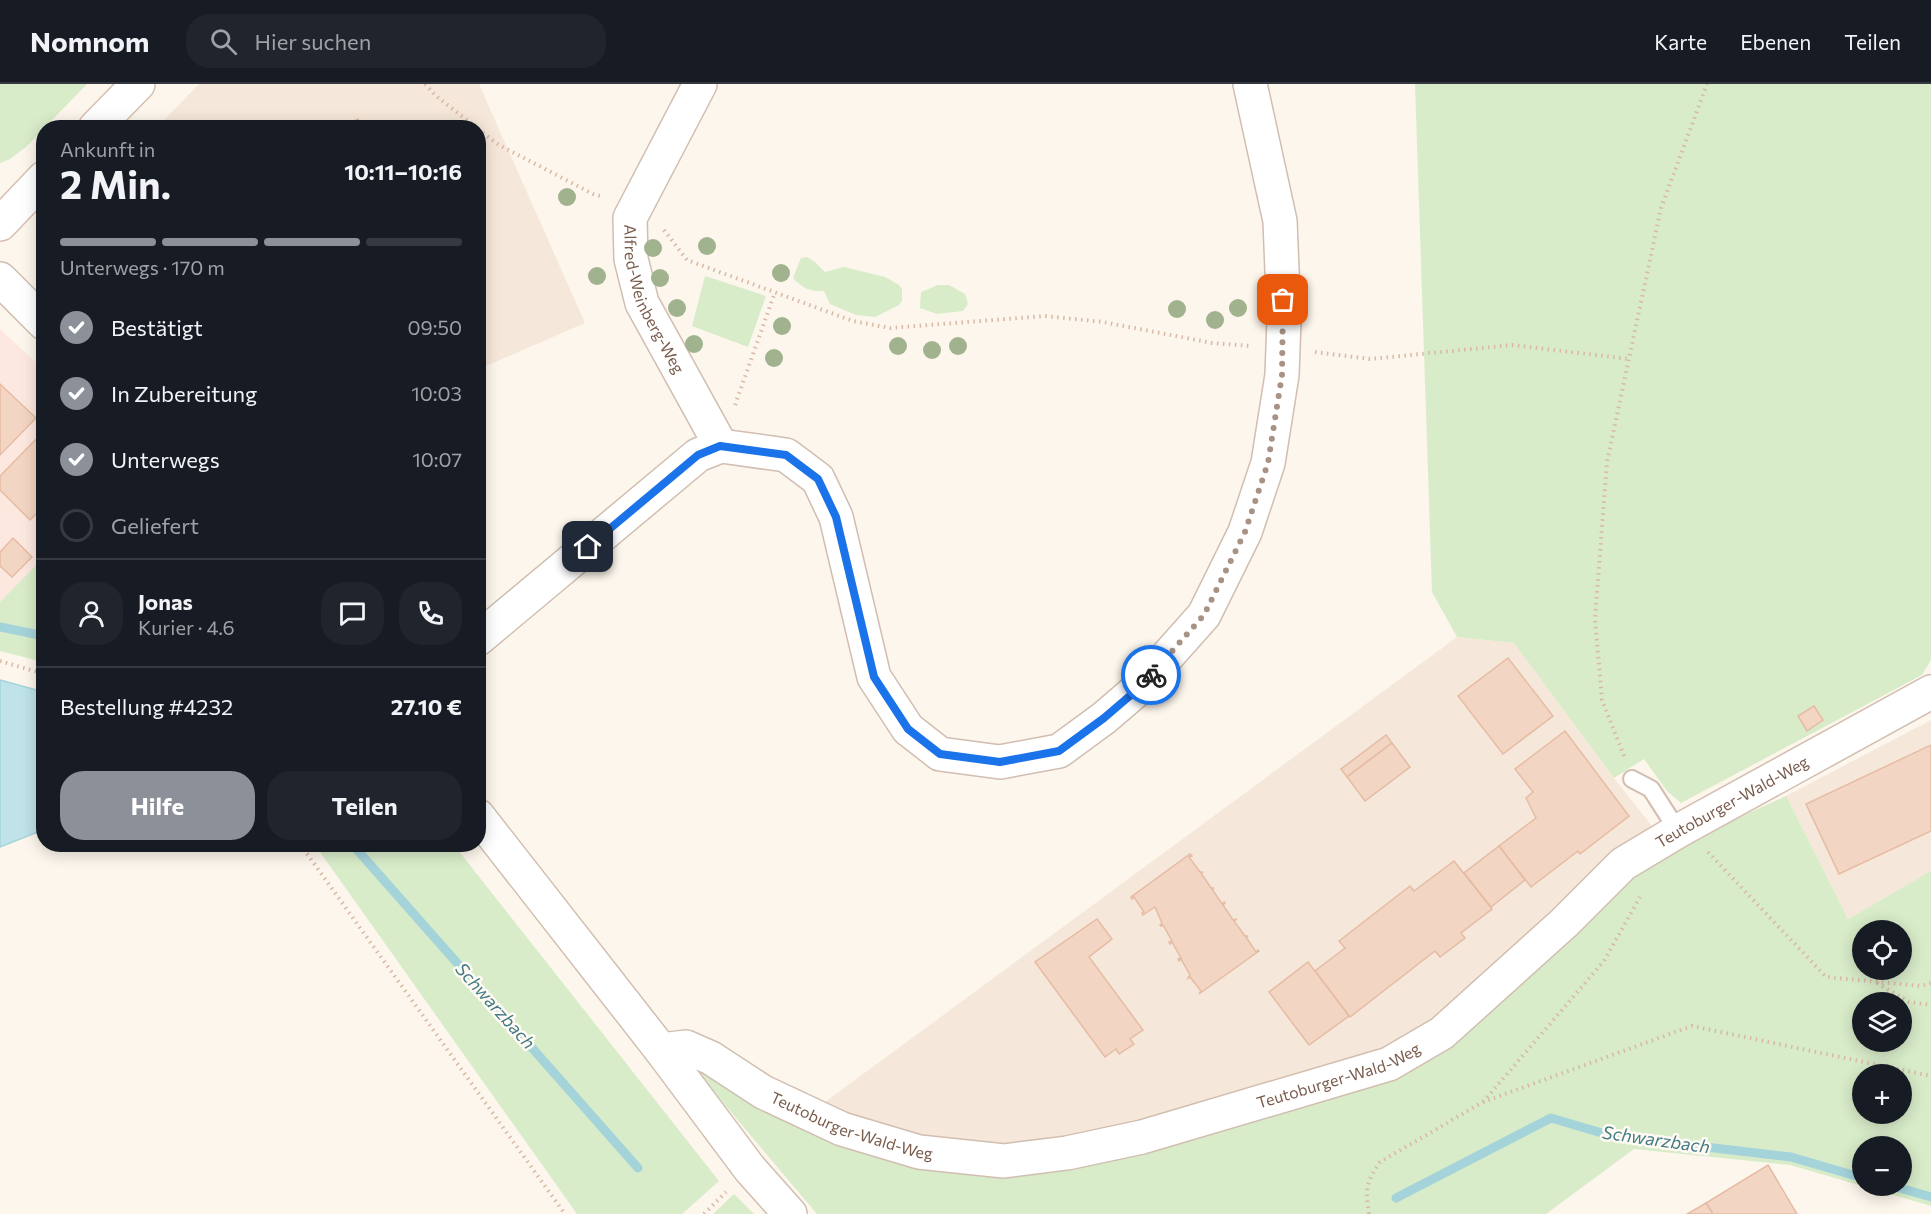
<!DOCTYPE html>
<html lang="de">
<meta charset="utf-8">
<style>
:root{--surface:#171b24;--page:#20242c;--text:#f1f3f6;--muted:#9ea1a6;--line:#363941;--accent:#8c9099}
body{margin:0;font-family:Commissioner,sans-serif;background:var(--page);color:var(--text);height:100vh;display:flex;flex-direction:column;font-size:22px;white-space:nowrap}
*{box-sizing:border-box;margin:0}
p{font-size:20px;color:var(--muted)}
.icon{flex:none;width:33px;height:33px;fill:none;stroke:currentColor;stroke-width:2;stroke-linecap:round;stroke-linejoin:round}
.map{position:relative;flex:1;overflow:hidden}
.drawer{position:absolute;left:36px;top:36px;width:450px;height:732px;display:flex;flex-direction:column;background:var(--surface);border-radius:24px;box-shadow:0 3px 15px #0003}
.drawer>*{flex:none}
.fabs{position:absolute;left:1852px;top:836px;display:grid;gap:12px}
.fabs a{display:grid;place-items:center;width:60px;height:60px;border-radius:50%;background:var(--surface);box-shadow:0 3px 15px #0003;font-size:30px}
.pin{position:absolute;display:grid;place-items:center;width:51px;height:51px;color:#fff;margin:-26px;border-radius:12px;box-shadow:0 3px 9px #0006}
.courier{position:absolute;display:grid;place-items:center;width:60px;height:60px;margin:-30px;border:4px solid #1a73e8;border-radius:50%;background:#fff;color:#222;box-shadow:0 2px 8px #0007}
.overview em{font-style:normal;font-weight:700}
.overview div{display:flex;flex-direction:column-reverse}
.overview{display:flex;align-items:center;justify-content:space-between;height:102px;padding:0 24px}
h1{font-size:39px;font-weight:700;line-height:45px}
.bar{display:grid;grid-template-columns:repeat(4,1fr);gap:9px 6px;align-content:center;height:72px;padding:0 24px}
.bar i{height:8px;border-radius:4px;background:var(--line)}
.bar .on{background:var(--accent)}
.bar p{grid-column:span 4}
.line{display:flex;align-items:center;gap:15px;padding:0 24px;border-top:2px solid var(--line)}
.line div{flex:1}
.round{display:grid;place-items:center;flex:none;width:63px;height:63px;border-radius:24px;background:var(--page)}
ol{padding:0 24px;list-style:none}
li{display:flex;align-items:center;gap:18px;height:66px}
li p{margin-inline-start:auto}
li .icon{padding:6px;border-radius:50%;background:var(--accent);color:#fff;stroke-width:4}
li:last-child{color:var(--muted)}
li i{width:33px;height:33px;border:3px solid var(--line);border-radius:50%}
.primary-button{display:flex;gap:12px;margin-top:auto;padding:12px 24px}
.primary-button a{flex:1;height:69px;border-radius:24px;background:var(--accent);color:#fff;font-size:24px;font-weight:700;line-height:69px;text-align:center}
.primary-button a+a{background:var(--page);color:var(--text)}
header{display:flex;align-items:center;gap:36px;box-sizing:border-box;height:84px;padding:0 30px;background:var(--surface);border-bottom:2px solid var(--line)}
header strong{font-size:28px}
nav{display:flex;gap:33px;margin-inline-start:auto;font-size:21px}
.search{width:420px;height:54px;background:var(--page);display:flex;align-items:center;gap:15px;box-sizing:border-box;padding:0 21px;border-radius:24px;color:var(--muted);font-size:22px}
.map>svg:first-child{display:block}
</style>
<header>
<strong>Nomnom</strong>
<div class="search"><svg class="icon" aria-label="search" viewBox="0 0 24 24"><circle cx="10" cy="10" r="6"/><path d="M15 15l6 6"/></svg>Hier suchen</div>
<nav><a>Karte</a><a>Ebenen</a><a>Teilen</a></nav>
</header>
<div class="map">
<svg width="1931" height="1130" viewBox="0 0 1931 1130">
<rect width="100%" height="100%" fill="#fdf6ec"/>
<g fill="#f5e8da">
<polygon points="199,0 479,0 585,239 479,285 478,44 156,44"/>
<polygon points="1457,553 1514,559 1614,694 1656,747 1440,937 1391,966 1138,1043 1003,1067 919,1057 821,1021"/>
<polygon points="1931,636 1931,787 1848,835 1786,712"/>
</g>
<polygon fill="#fde8e0" points="0,245 44,286 43,474 0,518"/>
<g fill="#d8ecc9" fill-rule="evenodd">
<polygon points="0,0 87,0 26,63 10,75 0,79"/>
<polygon points="1415,0 1931,0 1931,576 1922,591 1681,719 1667,707 1644,675 1614,694 1514,559 1457,553 1432,508"/>
<path d="M807,173L815,178L825,188L844,183L885,193L899,201L902,205V217L899,221L875,233L856,231L830,220L824,207C809,208 803,204 793,194L801,174Z"/>
<polygon points="705,192 766,212 748,263 692,242"/>
<polygon points="938,201 949,201 965,210 968,220 963,227 937,230 920,224 921,208"/>
<polygon points="43,474 43,578 0,567 0,518"/>
<path d="M1786,712L1848,835L1931,787V1122L1790,1081L1634,1065L1546,1130H817L692,982L1002,1090L1392,992L1629,788L1681,760ZM1863,846H1902V885H1863ZM1863,918H1902V957H1863ZM1863,990H1902V1029H1863ZM1863,1062H1902V1101H1863Z"/>
<polygon points="315,761 454,761 719,1097 682,1130 577,1130"/>
<polygon points="734,1110 754,1130 713,1130"/>
</g>
<polygon fill="#bfe3e8" stroke="#a5d3da" stroke-width="1.5" points="0,596 44,608 43,746 0,763"/>
<g fill="none" stroke-linecap="round" stroke-linejoin="round">
<g stroke="#a5d3da" stroke-width="9">
<polyline points="0,543 44,552"/>
<polyline points="352,760 638,1084"/>
<polyline points="1889,1101 1931,1113"/>
<polyline points="1396,1114 1551,1034 1612,1052 1791,1073 1863,1094"/>
</g>
</g>
<g fill="#f3d5c3" stroke="#e6bba3" stroke-width="1.5">
<polygon points="358,35 361,44 340,44"/>
<polygon points="0,300 36,334 0,371"/>
<polygon points="44,347 44,422 30,436 0,406 0,392"/>
<polygon points="13,454 32,473 12,493 0,482 0,468"/>
<polygon points="1508,574 1553,632 1503,670 1458,612"/>
<polygon points="1814,622 1823,636 1807,647 1798,632"/>
<polygon points="1565,647 1629,732 1580,770 1578,767 1531,803 1499,762 1536,734 1526,714 1533,708 1515,685"/>
<polygon points="1386,651 1392,659 1347,693 1341,685"/>
<polygon points="1392,659 1410,683 1365,717 1347,693"/>
<polygon points="1931,661 1931,747 1839,790 1806,720"/>
<polygon points="1499,762 1525,796 1491,823 1464,789"/>
<polygon points="1190,770 1192,772 1189,773 1200,788 1203,788 1201,789 1211,804 1214,804 1212,805 1222,820 1224,818 1225,819 1223,821 1233,836 1237,835 1234,837 1245,852 1248,852 1246,853 1256,868 1258,866 1259,867 1199,910 1201,907 1190,893 1188,894 1190,891 1181,875 1179,877 1178,875 1181,874 1172,858 1170,860 1169,858 1172,857 1163,841 1161,842 1160,841 1162,839 1155,823 1143,831 1142,829 1144,828 1134,813 1132,815 1131,813"/>
<polygon points="1454,777 1492,825 1461,849 1465,854 1440,873 1435,867 1350,933 1315,887 1345,864 1339,857 1410,802 1414,807"/>
<polygon points="1097,835 1112,855 1089,873 1143,946 1130,955 1134,960 1119,970 1116,965 1105,973 1035,878"/>
<polygon points="1308,878 1349,932 1309,961 1269,908"/>
<polygon points="1768,1081 1797,1130 1713,1130 1706,1119"/>
<polygon points="1706,1119 1713,1130 1687,1130"/>
</g>
<g fill="none" stroke-linecap="round" stroke-linejoin="round">
<g stroke="#d1beb0" stroke-width="20">
<polyline id="service" points="1632,695 1651,705 1678,747"/>
</g>
<g stroke="#d1beb0" stroke-width="36">
<g id="minor">
<path id="s1" d="M700,0L630,134L631,175L642,219L721,362"/>
<polyline points="0,195 44,239"/>
<polyline points="478,555 698,371 721,362 786,371 818,395 836,433 874,593 908,645 940,670 1000,678 1059,667 1104,634 1139,604 1204,531 1245,448 1268,379 1282,291 1284,236 1280,137 1250,0"/>
<polyline points="478,732 661,966 750,1085 790,1130"/>
<path id="s2" d="M661,966L686,963L711,974L763,1008L842,1045L919,1068L1004,1077L1067,1069L1142,1053L1389,980L1442,949L1564,839L1623,780L1678,747L1931,608"/>
</g>
</g>
<g stroke="#d6c0b0" stroke-width="36">
<g id="secondary">
<polyline points="95,44 138,0"/>
<polyline points="0,140 44,94"/>
</g>
</g>
<g stroke="#d9b8a5" stroke-width="4" stroke-dasharray="1.5 4.5" stroke-linecap="butt">
<polyline points="425,0 436,12 477,44"/>
<polyline points="478,45 499,61 593,110 604,113"/>
<polyline points="664,146 687,176 853,237 890,244 1045,232 1103,238 1212,259 1251,262"/>
<polyline points="1315,268 1370,275 1512,261 1629,275"/>
<polyline points="735,321 775,208"/>
<polyline points="0,577 44,590"/>
<polyline points="1624,672 1602,616 1595,535 1607,378 1661,124 1707,0"/>
<polyline points="300,760 565,1130"/>
<polyline points="1708,768 1826,893 1921,902 1931,899"/>
<polyline points="1877,899 1909,918 1931,921"/>
<polyline points="1483,1018 1604,877 1640,813"/>
<polyline points="704,1130 726,1108"/>
<path d="M1369,1130C1365,1106 1366,1098 1380,1078L1483,1018L1692,942L1931,992"/>
</g>
<use href="#service" stroke="#fff" stroke-width="16"/>
<use href="#minor" stroke="#fff" stroke-width="33"/>
<use href="#secondary" stroke="#fff" stroke-width="33"/>
</g>
<g fill="#a0b28e">
<circle cx="567" cy="113" r="9"/>
<circle cx="707" cy="162" r="9"/>
<circle cx="653" cy="164" r="9"/>
<circle cx="781" cy="189" r="9"/>
<circle cx="597" cy="192" r="9"/>
<circle cx="660" cy="194" r="9"/>
<circle cx="677" cy="224" r="9"/>
<circle cx="1238" cy="224" r="9"/>
<circle cx="1177" cy="225" r="9"/>
<circle cx="1215" cy="236" r="9"/>
<circle cx="782" cy="242" r="9"/>
<circle cx="694" cy="260" r="9"/>
<circle cx="898" cy="262" r="9"/>
<circle cx="958" cy="262" r="9"/>
<circle cx="932" cy="266" r="9"/>
<circle cx="774" cy="274" r="9"/>
</g>
<g fill="none" stroke-linecap="round" stroke-linejoin="round">
<polyline stroke="#a89285" stroke-width="6" stroke-dasharray="0 10.8" points="1151,591 1204,531 1245,448 1268,379 1282,291 1283,216"/>
<polyline stroke="#1a73e8" stroke-width="8" points="588,463 698,371 720,362 786,371 818,395 836,433 874,593 908,645 940,670 1000,678 1059,667 1104,634 1139,604 1151,591"/>
</g>
<g text-anchor="middle" stroke-width="5" stroke-linejoin="round" paint-order="stroke">
<g font-size="16" fill="#7a5c4d" stroke="#fffaf3">
<text dy="6" stroke="none"><textPath href="#s1" startOffset="237">Alfred-Weinberg-Weg</textPath></text>
<text dy="6" stroke="none"><textPath href="#s2" startOffset="1200">Teutoburger-Wald-Weg</textPath></text>
<text dy="6" stroke="none"><textPath href="#s2" startOffset="714">Teutoburger-Wald-Weg</textPath></text>
<text dy="6" stroke="none"><textPath href="#s2" startOffset="210">Teutoburger-Wald-Weg</textPath></text>
</g>
<g font-size="18" font-style="italic" fill="#437c86" stroke="#fffaf3">
<text transform="translate(495 922) rotate(48)" y="6">Schwarzbach</text>
<text transform="translate(1656 1056) rotate(8)" y="6">Schwarzbach</text>
</g>
</g>
</svg>
<div class="fabs">
<a><svg class="icon" aria-label="locate" viewBox="0 0 24 24"><circle cx="12" cy="12" r="6"/><path d="M12 2v4M12 18v4M2 12h4M18 12h4"/></svg></a>
<a><svg class="icon" aria-label="layers" viewBox="0 0 24 24"><path d="M12 4l9 5-9 5-9-5zM3 14l9 5 9-5"/></svg></a>
<a>+</a>
<a>−</a>
</div>
<div class="pin" style="left:1283px;top:216px;background:#ea580c"><svg class="icon" aria-label="bag" viewBox="0 0 24 24"><path d="M5 8h14l-1 12H6zM9 8a3 3 0 0 1 6 0"/></svg></div>
<div class="pin" style="left:588px;top:463px;background:#1f2937"><svg class="icon" aria-label="home" viewBox="0 0 24 24"><path d="M3 11l9-7 9 7M6 9v11h12V9"/></svg></div>
<div class="courier" style="left:1151px;top:591px"><svg class="icon" aria-label="bike" viewBox="0 0 24 24"><circle cx="6" cy="16" r="4"/><circle cx="18" cy="16" r="4"/><path d="M6 16l4-8h5l3 8M10 8l3 8H6M13 5h3"/></svg></div>
<section class="drawer">
<div class="overview"><div><h1>2 Min.</h1><p>Ankunft in</p></div><em>10:11–10:16</em></div>
<div class="bar"><i class="on"></i><i class="on"></i><i class="on"></i><i></i><p>Unterwegs · 170 m</p></div>
<ol>
<li><svg class="icon" aria-label="check" viewBox="0 0 24 24"><path d="M5 12l5 5 9-10"/></svg>Bestätigt<p>09:50</p></li>
<li><svg class="icon" aria-label="check" viewBox="0 0 24 24"><path d="M5 12l5 5 9-10"/></svg>In Zubereitung<p>10:03</p></li>
<li><svg class="icon" aria-label="check" viewBox="0 0 24 24"><path d="M5 12l5 5 9-10"/></svg>Unterwegs<p>10:07</p></li>
<li><i></i>Geliefert</li>
</ol>
<div class="line" style="height:108px"><a class="round"><svg class="icon" aria-label="person" viewBox="0 0 24 24"><circle cx="12" cy="8" r="4"/><path d="M4 21q1-7 8-7t8 7"/></svg></a><div><b>Jonas</b><p>Kurier · 4.6</p></div><a class="round"><svg class="icon" aria-label="chat" viewBox="0 0 24 24"><path d="M4 5h16v11H9l-5 4z"/></svg></a><a class="round"><svg class="icon" aria-label="phone" viewBox="0 0 24 24"><path d="M5 4h4l2 5-3 2q2 4 5 5l2-3 5 2v4C11 20 4 13 5 4z"/></svg></a></div>
<div class="line" style="height:78px"><div>Bestellung #4232</div><b>27.10 €</b></div>
<div class="primary-button"><a>Hilfe</a><a>Teilen</a></div>
</section>
</div>
